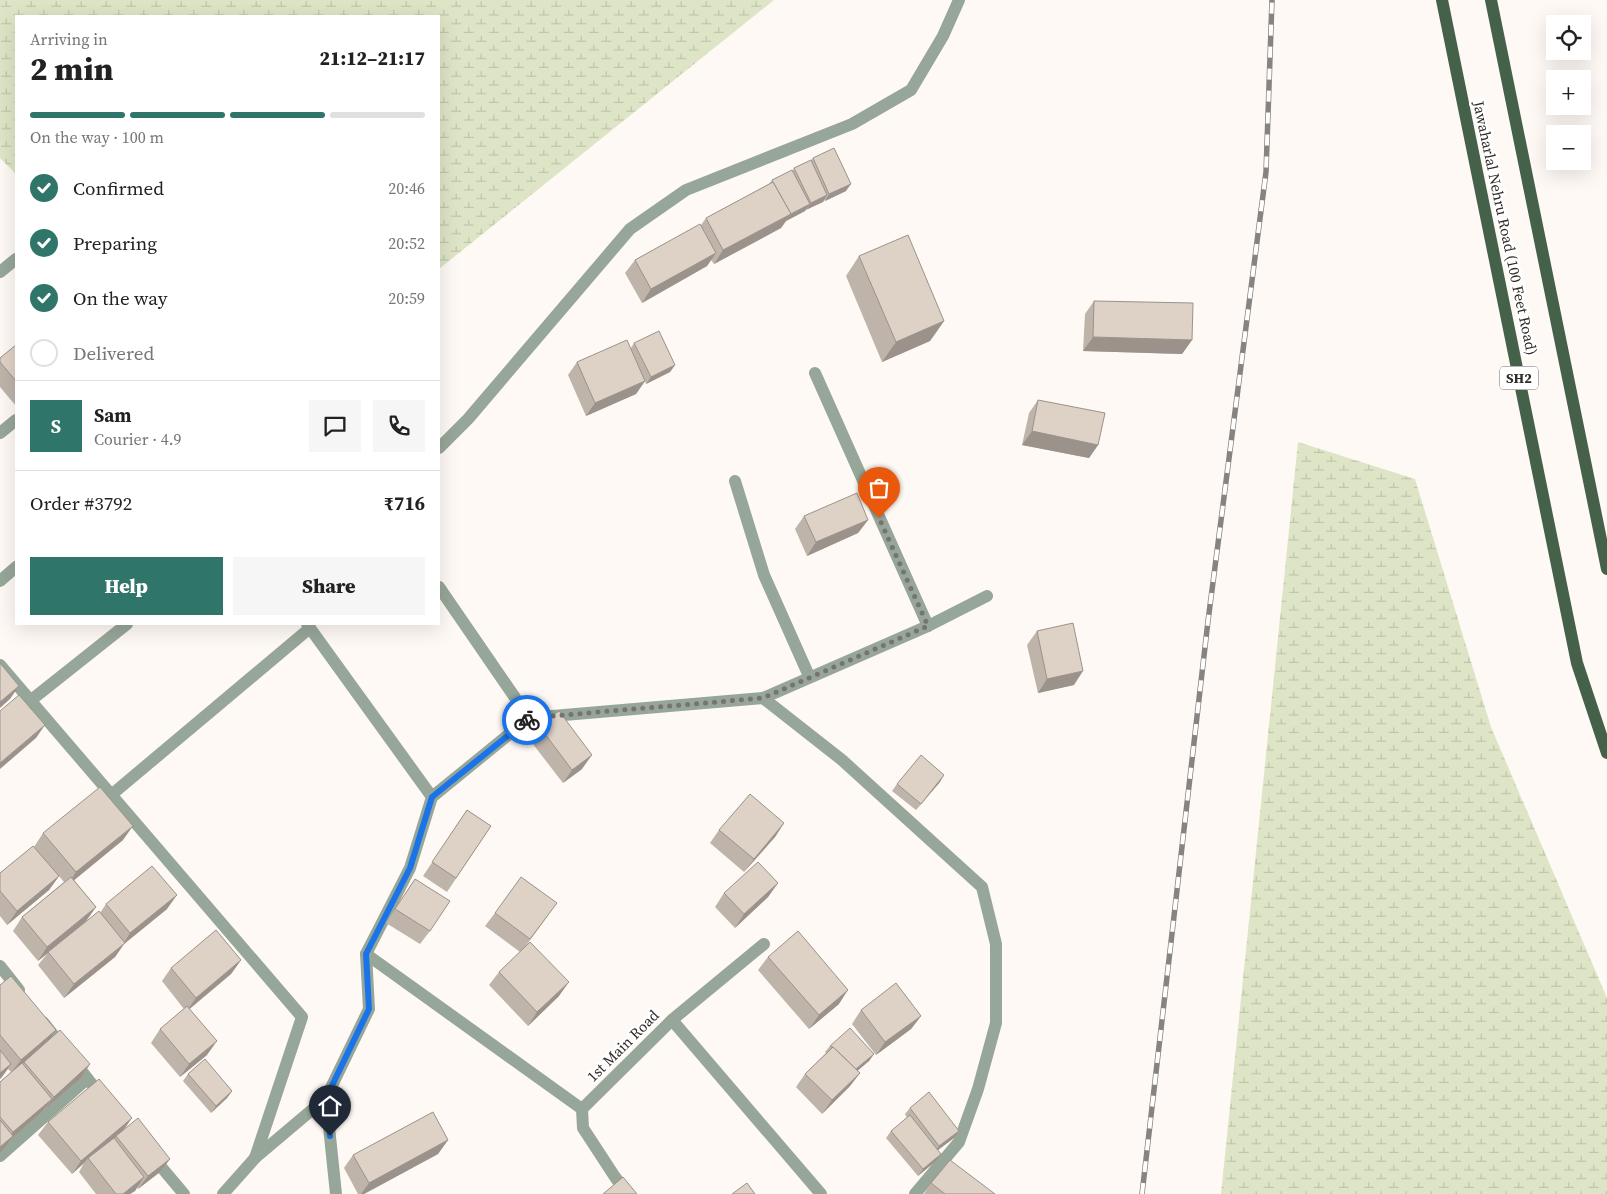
<!DOCTYPE html>
<meta charset="utf-8">
<style>
:root{--surface:#fff;--page:#f6f6f6;--text:#222;--muted:#767676;--line:#e0e0e0;--accent:#307569}
body{margin:0;font-family:"Source Serif 4",serif;background:var(--page);color:var(--text);height:100vh;display:flex;flex-direction:column;font-size:19px;white-space:nowrap}
*{box-sizing:border-box;margin:0}
p{font-size:16px;color:var(--muted)}
.icon{flex:none;width:28px;height:28px;fill:none;stroke:currentColor;stroke-width:2;stroke-linecap:round;stroke-linejoin:round}
.map{position:relative;flex:1;overflow:hidden}
.sheet{position:absolute;left:15px;top:15px;width:425px;height:610px;display:flex;flex-direction:column;background:var(--surface);border-radius:0px;box-shadow:0 5px 20px #0002}
.sheet>*{flex:none}
.tools{position:absolute;left:1546px;top:15px;display:grid;gap:10px}
.tools a{display:grid;place-items:center;width:45px;height:45px;border-radius:0px;background:var(--surface);box-shadow:0 5px 20px #0002;font-size:25px}
.pin{position:absolute;display:grid;place-items:center;width:42px;height:42px;color:#fff;margin:-51px -21px;border-radius:50% 50% 50% 0;rotate:-45deg;box-shadow:0 0 5px #0007}
.pin .icon{rotate:45deg}
.courier{position:absolute;display:grid;place-items:center;width:50px;height:50px;margin:-25px;border:4px solid #1a73e8;border-radius:50%;background:#fff;color:#222;box-shadow:0 1px 6px #0007}
.summary em{font-style:normal;font-weight:800}
.summary div{display:flex;flex-direction:column-reverse}
.summary{display:flex;align-items:center;justify-content:space-between;height:85px;padding:0 15px}
h1{font-size:32px;font-weight:800;line-height:38px}
.bar{display:grid;grid-template-columns:repeat(4,1fr);gap:8px 5px;align-content:center;height:60px;padding:0 15px}
.bar i{height:6px;border-radius:4px;background:var(--line)}
.bar .active{background:var(--accent)}
.bar p{grid-column:span 4}
.line{display:flex;align-items:center;gap:12px;padding:0 15px;border-top:1px solid var(--line)}
.line div{flex:1}
.round{display:grid;place-items:center;flex:none;width:52px;height:52px;border-radius:0px;background:var(--page)}
ol{padding:0 15px;list-style:none}
li{display:flex;align-items:center;gap:15px;height:55px}
li p{margin-inline-start:auto}
li .icon{padding:5px;border-radius:50%;background:var(--accent);color:#fff;stroke-width:4}
li:last-child{color:var(--muted)}
li i{width:28px;height:28px;border:2px solid var(--line);border-radius:50%}
.action{display:flex;gap:10px;margin-top:auto;padding:10px 15px}
.action a{flex:1;height:58px;border-radius:0px;background:var(--accent);color:#fff;font-size:20px;font-weight:800;line-height:58px;text-align:center}
.action a+a{background:var(--page);color:var(--text)}
.map>svg:first-child{display:block}
</style>
<div class="map">
<svg width="1607" height="1194" viewBox="0 0 1607 1194">
<defs>
<pattern id="wetland-marsh" width="20" height="14" patternUnits="userSpaceOnUse" patternTransform="scale(1.25)"><rect width="20" height="14" fill="#dee5c6"/><path d="M1 5h8M5 5V1M11 12h8M15 12V8" fill="none" stroke="#bfc5aa"/></pattern>
</defs>
<rect width="100%" height="100%" fill="#fef9f4"/>
<g fill="url(#wetland-marsh)">
<polygon points="0,0 774,0 439,269 439,16 16,16 16,174 0,158"/>
<polygon points="1298,442 1415,479 1491,727 1607,998 1607,1194 1221,1194"/>
</g>
<g fill="none" stroke-linecap="round" stroke-linejoin="round">
<g stroke="#96a698" stroke-width="12">
<polyline points="0,272 16,259"/>
<polyline points="815,373 928,626"/>
<polyline points="0,433 16,420"/>
<polyline points="439,448 468,419 630,229 686,190 852,124 911,90 943,36 959,0"/>
<polyline points="735,481 764,575 809,676"/>
<polyline points="0,581 16,567"/>
<polyline points="439,587 529,718"/>
<polyline points="307,624 432,797"/>
<polyline points="0,665 302,1017 255,1158"/>
<polyline points="763,698 928,626 987,596"/>
<polyline points="30,701 127,624"/>
<polyline points="110,796 310,628"/>
<polyline points="366,954 582,1109"/>
<polyline points="0,966 19,990"/>
<polyline points="672,1020 821,1194"/>
<polyline points="43,1022 102,1097"/>
<polyline points="0,1156 87,1079"/>
<polyline points="152,1156 184,1194"/>
<polyline points="223,1194 255,1158 326,1098"/>
<polyline points="336,1194 326,1098 369,1009 366,954 410,868 432,797 529,718 763,698 842,760 982,887 996,944 996,1023 978,1089 959,1142 915,1194"/>
<polyline points="628,1194 615,1177 583,1128 582,1109 672,1020 764,944"/>
</g>
<g stroke="#45614a" stroke-width="12">
<polyline points="1442,0 1577,663 1607,753"/>
<polyline points="1491,0 1607,569"/>
</g>
<g stroke="#88837f" stroke-width="5.5">
<polyline id="rail" points="1142,1194 1208,621 1266,172 1272,0"/>
</g>
<use href="#rail" stroke="#fff" stroke-width="4" stroke-dasharray="11" stroke-linecap="butt"/>
</g>
<g fill="#bfb4aa">
<polygon points="813,158 846,191 825,201 824,200 823,202 806,209 805,211 786,221 781,228 714,264 711,260 707,266 642,303 625,273 635,260 701,225 706,218 769,184 772,180 793,170 794,168 811,160"/>
<polygon points="859,256 944,321 930,341 882,362 846,276"/>
<polygon points="1094,301 1192,340 1182,354 1083,351 1085,314"/>
<polygon points="634,343 675,365 670,372 646,384 645,381 636,394 586,416 568,375 577,362 631,348"/>
<polygon points="16,345 16,406 0,387 0,358"/>
<polygon points="1038,400 1098,445 1089,458 1022,445 1029,413"/>
<polygon points="804,516 868,520 858,533 807,556 795,529"/>
<polygon points="1037,631 1074,685 1038,693 1027,645"/>
<polygon points="539,726 582,769 563,783 529,739"/>
<polygon points="940,782 916,810 892,791 897,784"/>
<polygon points="467,810 491,826 447,892 423,876"/>
<polygon points="784,823 775,837 744,872 710,843 719,830"/>
<polygon points="43,833 123,840 74,880 96,907 86,921 100,913 106,904 167,909 124,944 115,957 64,998 38,965 47,954 38,961 13,931 22,917 64,882 59,876 49,890 7,925 0,916 0,873 34,847"/>
<polygon points="415,879 430,931 420,944 386,923"/>
<polygon points="778,883 768,897 735,928 715,907 724,893"/>
<polygon points="495,913 547,917 525,947 559,996 528,1026 489,985 499,972 520,952 485,926"/>
<polygon points="768,957 839,1004 809,1029 758,970"/>
<polygon points="241,960 231,974 189,1009 207,1055 180,1077 151,1043 160,1029 184,1009 162,981 171,968"/>
<polygon points="0,985 56,1030 50,1040 90,1064 81,1078 42,1112 11,1139 3,1150 0,1153 0,1082 11,1072 8,1069 0,1079"/>
<polygon points="861,1010 921,1016 911,1029 876,1055 852,1024"/>
<polygon points="830,1046 874,1054 869,1061 857,1071 860,1073 850,1086 822,1114 796,1087 805,1074 826,1053 825,1052"/>
<polygon points="188,1074 232,1091 227,1098 211,1113 183,1081"/>
<polygon points="910,1108 954,1138 938,1150 936,1161 918,1176 886,1138 891,1131 907,1118 905,1114"/>
<polygon points="48,1122 123,1130 170,1159 160,1172 138,1189 137,1187 135,1191 130,1194 96,1194 79,1172 84,1163 72,1174 38,1135"/>
<polygon points="448,1140 438,1154 364,1194 358,1194 344,1168 353,1155"/>
<polygon points="931,1183 995,1194 924,1194"/>
</g>
<g fill="#9b928b">
<polygon points="851,184 846,191 825,201 829,194"/>
<polygon points="827,195 823,202 806,210 811,203"/>
<polygon points="810,204 805,211 786,221 781,228 714,264 723,250"/>
<polygon points="716,253 707,266 642,303 651,289"/>
<polygon points="944,321 930,341 882,362 896,342"/>
<polygon points="1093,337 1192,340 1182,354 1083,351"/>
<polygon points="675,365 670,372 646,384 651,377"/>
<polygon points="645,381 636,394 586,416 595,403"/>
<polygon points="1032,431 1098,445 1089,458 1022,445"/>
<polygon points="868,520 858,533 807,556 816,542"/>
<polygon points="1083,671 1074,685 1038,693 1047,679"/>
<polygon points="19,686 10,699 0,708 0,702"/>
<polygon points="45,725 36,738 0,769 0,763"/>
<polygon points="592,755 582,769 563,783 572,770"/>
<polygon points="944,775 940,782 916,810 921,804"/>
<polygon points="784,823 775,837 744,872 754,859"/>
<polygon points="133,826 123,840 67,886 76,872"/>
<polygon points="59,876 49,890 7,925 17,911"/>
<polygon points="778,883 768,897 735,928 744,914"/>
<polygon points="177,895 167,909 124,944 115,957 64,998 74,984 122,946 130,933"/>
<polygon points="96,907 86,921 38,961 47,947"/>
<polygon points="241,960 231,974 186,1012 196,998"/>
<polygon points="569,982 559,996 528,1026 537,1012"/>
<polygon points="848,990 839,1004 809,1029 819,1015"/>
<polygon points="921,1016 911,1029 876,1055 885,1042"/>
<polygon points="56,1030 47,1044 11,1073 21,1060"/>
<polygon points="217,1041 207,1055 180,1077 189,1064"/>
<polygon points="874,1054 869,1061 849,1078 853,1071"/>
<polygon points="11,1064 2,1077 0,1079 0,1073"/>
<polygon points="90,1064 81,1078 44,1110 54,1097"/>
<polygon points="860,1073 850,1086 822,1114 832,1100"/>
<polygon points="232,1091 227,1098 211,1113 216,1106"/>
<polygon points="52,1099 42,1112 11,1139 3,1150 0,1153 0,1147 6,1142 13,1132"/>
<polygon points="132,1118 123,1131 89,1159 88,1158 84,1163 72,1174 81,1161"/>
<polygon points="959,1131 954,1138 934,1153 939,1146"/>
<polygon points="448,1140 438,1154 364,1194 361,1194 369,1183"/>
<polygon points="941,1154 936,1161 918,1176 923,1169"/>
<polygon points="170,1159 160,1172 138,1189 148,1176"/>
<polygon points="144,1177 135,1191 130,1194 123,1194"/>
</g>
<g fill="#ded1c6" stroke="#9b928b">
<polygon points="834,148 851,184 829,194 813,158"/>
<polygon points="811,160 827,195 811,203 794,168"/>
<polygon points="792,170 810,204 789,215 791,214 772,180"/>
<polygon points="773,182 791,214 723,250 706,218"/>
<polygon points="700,224 716,253 651,289 635,260"/>
<polygon points="908,235 944,321 896,342 859,256"/>
<polygon points="1094,301 1193,303 1192,340 1093,337"/>
<polygon points="659,331 675,365 651,377 634,343"/>
<polygon points="627,340 645,381 595,403 577,362"/>
<polygon points="16,345 16,381 0,362 0,358"/>
<polygon points="1038,400 1105,413 1098,445 1032,431"/>
<polygon points="857,493 868,520 816,542 804,516"/>
<polygon points="1073,623 1083,671 1047,679 1037,631"/>
<polygon points="0,663 19,686 0,702"/>
<polygon points="19,695 45,725 0,763 0,711"/>
<polygon points="559,711 592,755 572,770 539,726"/>
<polygon points="921,755 944,775 921,804 897,784"/>
<polygon points="100,787 133,826 76,872 43,833"/>
<polygon points="750,794 784,823 754,859 719,830"/>
<polygon points="467,810 491,826 456,878 432,862"/>
<polygon points="33,846 59,876 17,911 0,891 0,873"/>
<polygon points="758,862 778,883 744,914 724,893"/>
<polygon points="152,866 177,895 130,933 106,904"/>
<polygon points="71,877 96,907 47,947 22,917"/>
<polygon points="521,877 557,903 530,939 495,913"/>
<polygon points="415,879 450,901 430,931 395,909"/>
<polygon points="99,911 125,943 74,984 48,952"/>
<polygon points="216,930 241,960 196,998 171,968"/>
<polygon points="798,931 848,990 819,1015 768,957"/>
<polygon points="530,942 569,982 537,1012 499,972"/>
<polygon points="11,976 56,1030 21,1060 0,1035 0,985"/>
<polygon points="896,983 921,1016 885,1042 861,1010"/>
<polygon points="187,1006 217,1041 189,1064 160,1029"/>
<polygon points="850,1028 874,1054 856,1069 833,1047 832,1047 830,1046"/>
<polygon points="60,1030 90,1064 54,1097 24,1062"/>
<polygon points="833,1047 860,1073 832,1100 805,1074"/>
<polygon points="0,1050 11,1064 0,1073"/>
<polygon points="205,1059 232,1091 216,1106 188,1074"/>
<polygon points="22,1063 52,1099 13,1132 0,1117 0,1082"/>
<polygon points="99,1079 132,1118 81,1161 48,1122"/>
<polygon points="929,1092 959,1131 939,1146 910,1108"/>
<polygon points="433,1112 448,1140 369,1183 353,1155"/>
<polygon points="910,1115 941,1154 923,1169 891,1131"/>
<polygon points="138,1118 170,1159 148,1176 116,1136"/>
<polygon points="0,1120 13,1136 0,1147"/>
<polygon points="114,1138 144,1177 123,1194 116,1194 88,1158"/>
<polygon points="950,1160 995,1194 945,1194 931,1183"/>
<polygon points="623,1177 637,1194 603,1194"/>
<polygon points="747,1183 755,1194 732,1194"/>
</g>
<g fill="none" stroke-linecap="round" stroke-linejoin="round">
<polyline stroke="#78736f" stroke-width="5" stroke-dasharray="0 9" points="527,720 529,718 763,698 928,626 879,518"/>
<polyline stroke="#1a73e8" stroke-width="6" points="330,1136 326,1098 369,1009 366,954 410,868 432,797 527,720"/>
</g>
<g text-anchor="middle" stroke-width="5" stroke-linejoin="round" paint-order="stroke">
<rect fill="#fff" stroke="#6e6b68" stroke-width="1" x="1500" y="366.5" width="38" height="23" rx="4"/>
<g font-size="14" font-weight="bold" fill="#302b27">
<text x="1519" y="383">SH2</text>
</g>
<g font-size="15" fill="#302b27" stroke="#fff">
<text transform="translate(1505 228) rotate(78)" y="5">Jawaharlal Nehru Road (100 Feet Road)</text>
<text transform="translate(623 1046) rotate(-45)" y="5">1st Main Road</text>
</g>
</g>
</svg>
<div class="tools">
<a><svg class="icon" aria-label="locate" viewBox="0 0 24 24"><circle cx="12" cy="12" r="6"/><path d="M12 2v4M12 18v4M2 12h4M18 12h4"/></svg></a>
<a>+</a>
<a>−</a>
</div>
<div class="pin" style="left:879px;top:518px;background:#ea580c"><svg class="icon" aria-label="bag" viewBox="0 0 24 24"><path d="M5 8h14l-1 12H6zM9 8a3 3 0 0 1 6 0"/></svg></div>
<div class="pin" style="left:330px;top:1136px;background:#1f2937"><svg class="icon" aria-label="home" viewBox="0 0 24 24"><path d="M3 11l9-7 9 7M6 9v11h12V9"/></svg></div>
<div class="courier" style="left:527px;top:720px"><svg class="icon" aria-label="bike" viewBox="0 0 24 24"><circle cx="6" cy="16" r="4"/><circle cx="18" cy="16" r="4"/><path d="M6 16l4-8h5l3 8M10 8l3 8H6M13 5h3"/></svg></div>
<section class="sheet">
<div class="summary"><div><h1>2 min</h1><p>Arriving in</p></div><em>21:12–21:17</em></div>
<div class="bar"><i class="active"></i><i class="active"></i><i class="active"></i><i></i><p>On the way · 100 m</p></div>
<ol>
<li><svg class="icon" aria-label="check" viewBox="0 0 24 24"><path d="M5 12l5 5 9-10"/></svg>Confirmed<p>20:46</p></li>
<li><svg class="icon" aria-label="check" viewBox="0 0 24 24"><path d="M5 12l5 5 9-10"/></svg>Preparing<p>20:52</p></li>
<li><svg class="icon" aria-label="check" viewBox="0 0 24 24"><path d="M5 12l5 5 9-10"/></svg>On the way<p>20:59</p></li>
<li><i></i>Delivered</li>
</ol>
<div class="line" style="height:90px"><b class="round" style="background:var(--accent);color:#fff">S</b><div><b>Sam</b><p>Courier · 4.9</p></div><a class="round"><svg class="icon" aria-label="chat" viewBox="0 0 24 24"><path d="M4 5h16v11H9l-5 4z"/></svg></a><a class="round"><svg class="icon" aria-label="phone" viewBox="0 0 24 24"><path d="M5 4h4l2 5-3 2q2 4 5 5l2-3 5 2v4C11 20 4 13 5 4z"/></svg></a></div>
<div class="line" style="height:65px"><div>Order #3792</div><b>₹716</b></div>
<div class="action"><a>Help</a><a>Share</a></div>
</section>
</div>
